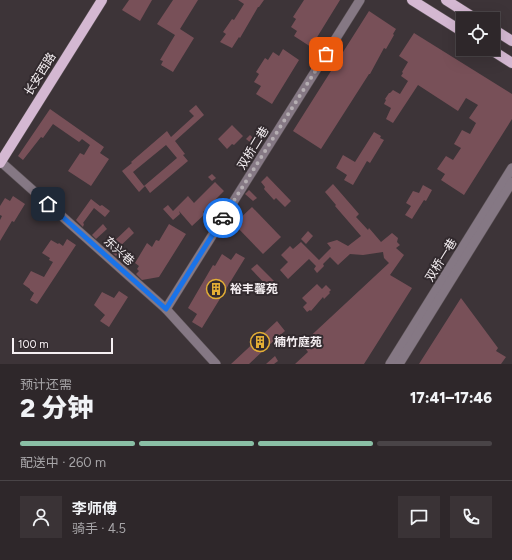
<!DOCTYPE html>
<html lang="zh">
<meta charset="utf-8">
<style>
:root{--surface:#2e272a;--page:#3a3336;--text:#f1f3f6;--muted:#a7a5a8;--line:#494447;--accent:#8abfa5}
body{margin:0;font-family:Figtree,"Noto Sans SC",sans-serif;background:var(--page);color:var(--text);height:100vh;display:flex;flex-direction:column;font-size:15px;white-space:nowrap}
*{box-sizing:border-box;margin:0}
p{font-size:13px;color:var(--muted)}
.icon{flex:none;width:22px;height:22px;fill:none;stroke:currentColor;stroke-width:2;stroke-linecap:round;stroke-linejoin:round}
.map{position:relative;height:364px;overflow:hidden}
.details{display:flex;flex-direction:column;background:var(--surface);flex:1}
.details>*{flex:none}
.tools{position:absolute;left:456px;top:12px;display:grid;gap:8px}
.tools a{display:grid;place-items:center;width:44px;height:44px;border-radius:0px;background:var(--surface);box-shadow:0 4px 16px #0002,0 0 0 1px var(--line);font-size:20px}
.scale{position:absolute;left:12px;bottom:10px;width:101px;box-sizing:border-box;padding-left:4px;border:2px solid #f6f0f3;border-top:0;font-size:11px;line-height:14px;white-space:nowrap;color:#f6f0f3;-webkit-text-stroke:3px #322a2e;paint-order:stroke}
.pin{position:absolute;display:grid;place-items:center;width:34px;height:34px;color:#fff;margin:-17px;border-radius:8px;box-shadow:0 2px 6px #0006}
.courier{position:absolute;display:grid;place-items:center;width:40px;height:40px;margin:-20px;border:3px solid #1a73e8;border-radius:50%;background:#fff;color:#222;box-shadow:0 1px 5px #0007}
.overview em{font-style:normal;font-weight:800}
.overview div{display:flex;flex-direction:column-reverse}
.overview{display:flex;align-items:center;justify-content:space-between;height:68px;padding:0 20px}
h1{font-size:26px;font-weight:800;line-height:30px}
.bar{display:grid;grid-template-columns:repeat(4,1fr);gap:6px 4px;align-content:center;height:48px;padding:0 20px}
.bar i{height:5px;border-radius:3px;background:var(--line)}
.bar .on{background:var(--accent)}
.bar p{grid-column:span 4}
.line{display:flex;align-items:center;gap:10px;padding:0 20px;border-top:1px solid var(--line)}
.line div{flex:1}
.round{display:grid;place-items:center;flex:none;width:42px;height:42px;border-radius:0px;background:var(--page)}
.map>svg:first-child{display:block}
</style>
<div class="map">
<svg width="512" height="364" viewBox="0 0 512 364">
<rect width="100%" height="100%" fill="#3d3438"/>
<g fill="#785058" fill-rule="evenodd">
<polygon points="129,0 152,0 140,21 122,10"/>
<polygon points="173,0 198,0 180,29 194,38 173,72 161,65 163,61 160,60 175,35 157,24"/>
<polygon points="238,0 264,0 259,7 258,7 240,38 239,37 232,48 220,42 226,34 223,32 232,19 234,20 244,4"/>
<polygon points="304,0 340,0 311,47 294,36 297,31 291,27 296,19 293,17"/>
<polygon points="369,11 396,29 393,34 394,35 386,49 384,48 370,74 369,74 321,149 293,131"/>
<polygon points="414,33 512,94 512,119 464,195 441,180 445,174 437,169 446,156 453,160 461,148 454,144 462,130 470,134 476,123 469,118 478,105 466,98 458,111 418,85 393,123 386,119 391,108 384,104 386,100 385,99 389,93 390,93 393,90 400,94 408,81 401,76 403,73 402,72 408,62 399,56"/>
<polygon points="283,49 299,60 272,104 256,94 261,86 254,82 259,74 256,72 265,58 268,60 273,52 279,56"/>
<path d="M196,105L204,115L175,141L185,154L183,155L188,161L150,193L145,186L139,192L122,171L132,163L131,162L167,131L171,137L194,116L189,111ZM166,145L177,158L144,186L133,172Z"/>
<polygon points="50,109 104,147 100,153 109,159 91,186 68,171 80,153 84,155 90,145 82,139 79,142 53,124 43,138 41,137 23,160 18,156"/>
<polygon points="232,125 243,136 234,145 232,144 227,149 218,139"/>
<polygon points="374,132 381,136 380,138 384,140 370,163 367,161 353,185 344,180 347,175 336,168 343,155 355,162"/>
<polygon points="250,135 254,139 251,143 246,139"/>
<polygon points="212,174 216,178 212,181 208,177"/>
<polygon points="267,176 291,201 285,207 276,198 274,200 264,189 265,187 261,182"/>
<polygon points="215,182 224,191 203,212 205,214 192,226 179,211 180,214 173,220 163,209 168,205 173,211 188,196 194,203"/>
<polygon points="333,184 359,214 356,217 368,230 369,228 381,242 392,233 398,238 397,242 400,245 396,248 404,255 390,275 412,288 364,364 295,364 308,352 302,344 389,263 384,258 383,252 363,255 350,254 338,265 330,257 323,264 324,266 317,273 314,269 316,266 309,259 288,279 280,270 288,262 281,255 290,246 293,249 301,242 319,260 331,248 327,243 337,240 348,246 361,236 335,206 336,205 325,192"/>
<polygon points="423,185 432,190 426,201 424,200 412,219 405,215 411,206 406,203 413,191 419,193"/>
<polygon points="249,190 257,198 253,201 245,194"/>
<polygon points="13,196 25,204 14,222 12,221 0,241 0,220 2,216 0,215 0,206 5,198 10,201"/>
<polygon points="91,199 100,206 102,205 110,211 105,217 94,208 83,223 84,224 83,227 76,220"/>
<polygon points="252,207 281,237 263,254 234,224"/>
<polygon points="103,224 107,229 96,239 92,235"/>
<polygon points="169,224 186,234 159,277 142,280 136,274 139,271 137,269 139,266 135,263 147,243 152,247 156,240 159,241"/>
<polygon points="129,227 134,233 115,251 118,254 116,256 107,248"/>
<polygon points="308,231 313,236 306,244 301,239"/>
<polygon points="67,239 76,245 37,304 30,300 34,293 30,290 30,289 23,284 31,271 44,277 53,262 49,260 50,258 42,253 51,240 58,244 59,243 63,246"/>
<polygon points="236,253 245,258 202,328 192,322 197,314 188,308 213,265 215,266 222,254 231,260"/>
<polygon points="257,264 277,284 271,290 251,269"/>
<polygon points="317,284 322,289 326,285 331,290 329,292 330,293 324,299 323,297 311,311 310,310 307,312 303,307 307,303 302,298"/>
<polygon points="119,291 128,297 109,327 100,321 105,315 94,305 102,292 114,298"/>
<polygon points="461,298 498,348 496,351 506,357 501,364 419,364"/>
<polygon points="277,321 285,331 279,336 249,364 231,364"/>
<polygon points="275,356 278,361 274,364 266,364"/>
</g>
<g fill="none" stroke-linecap="round" stroke-linejoin="round">
<g stroke="#5b5256" stroke-width="10">
<g id="minor">
<polyline points="0,161 166,309 216,364"/>
<polyline points="166,309 360,0"/>
<polyline points="390,364 512,168"/>
<polyline points="399,364 512,182"/>
</g>
</g>
<g stroke="#5b5256" stroke-width="11">
<g id="major">
<polyline points="412,0 463,32"/>
<polyline points="446,0 476,19"/>
<polyline points="493,29 512,41"/>
<polyline points="490,49 512,63"/>
<polyline points="0,163 102,0"/>
</g>
</g>
<use href="#minor" stroke="#857884" stroke-width="9"/>
<use href="#major" stroke="#d4b8d2" stroke-width="10"/>
</g>
<g fill="none" stroke-linecap="round" stroke-linejoin="round">
<polyline stroke="#b5aeb2" stroke-width="4" stroke-dasharray="0 7.2" points="223,218 326,54"/>
<polyline stroke="#1a73e8" stroke-width="5" points="48,204 166,309 223,218"/>
</g>
<defs>
<g id="building-ring" transform="scale(1)"><circle r="9.5" fill="#322a2e" stroke="#e3ae35" stroke-width="1.5"/><path d="M-4-6H4V6H1V3H-1V6H-4ZM-2.5-4.3h1.7v1.8h-1.7ZM.8-4.3h1.7v1.8H.8ZM-2.5-1h1.7V.8h-1.7ZM.8-1h1.7V.8H.8Z" fill="#e3ae35"/></g>
</defs>
<g fill-rule="evenodd">
<use href="#building-ring" x="216" y="289"/>
<use href="#building-ring" x="260" y="342"/>
</g>
<g text-anchor="middle" stroke-width="4" stroke-linejoin="round" paint-order="stroke">
<g font-size="12" fill="#f6f0f3" stroke="#322a2e">
<text transform="translate(40 74) rotate(-58)" y="4">长安西路</text>
<text transform="translate(253 148) rotate(-58)" y="4">双桥二巷</text>
<text transform="translate(119 251) rotate(42)" y="4">东兴巷</text>
<text transform="translate(441 260) rotate(-58)" y="4">双桥一巷</text>
</g>
<g font-size="12" font-weight="bold" fill="#f6f0f3" stroke="#322a2e" text-anchor="start">
<text x="230" y="293">裕丰馨苑</text>
<text x="274" y="346">楠竹庭苑</text>
</g>
</g>
</svg>
<div class="tools">
<a><svg class="icon" aria-label="locate" viewBox="0 0 24 24"><circle cx="12" cy="12" r="6"/><path d="M12 2v4M12 18v4M2 12h4M18 12h4"/></svg></a>
</div>
<div class="scale">100 m</div>
<div class="pin" style="left:326px;top:54px;background:#ea580c"><svg class="icon" aria-label="bag" viewBox="0 0 24 24"><path d="M5 8h14l-1 12H6zM9 8a3 3 0 0 1 6 0"/></svg></div>
<div class="pin" style="left:48px;top:204px;background:#1f2937"><svg class="icon" aria-label="home" viewBox="0 0 24 24"><path d="M3 11l9-7 9 7M6 9v11h12V9"/></svg></div>
<div class="courier" style="left:223px;top:218px"><svg class="icon" aria-label="car" viewBox="0 0 24 24"><path d="M5 17H2v-5l4-1 3-4h7l3 4 3 1v5h-3M9 17h6M6 11h13"/><circle cx="7" cy="17" r="2"/><circle cx="17" cy="17" r="2"/></svg></div>
</div>
<section class="details">
<div class="overview"><div><h1>2 分钟</h1><p>预计还需</p></div><em>17:41–17:46</em></div>
<div class="bar"><i class="on"></i><i class="on"></i><i class="on"></i><i></i><p>配送中 · 260 m</p></div>
<div class="line" style="height:72px"><a class="round"><svg class="icon" aria-label="person" viewBox="0 0 24 24"><circle cx="12" cy="8" r="4"/><path d="M4 21q1-7 8-7t8 7"/></svg></a><div><b>李师傅</b><p>骑手 · 4.5</p></div><a class="round"><svg class="icon" aria-label="chat" viewBox="0 0 24 24"><path d="M4 5h16v11H9l-5 4z"/></svg></a><a class="round"><svg class="icon" aria-label="phone" viewBox="0 0 24 24"><path d="M5 4h4l2 5-3 2q2 4 5 5l2-3 5 2v4C11 20 4 13 5 4z"/></svg></a></div>
</section>
